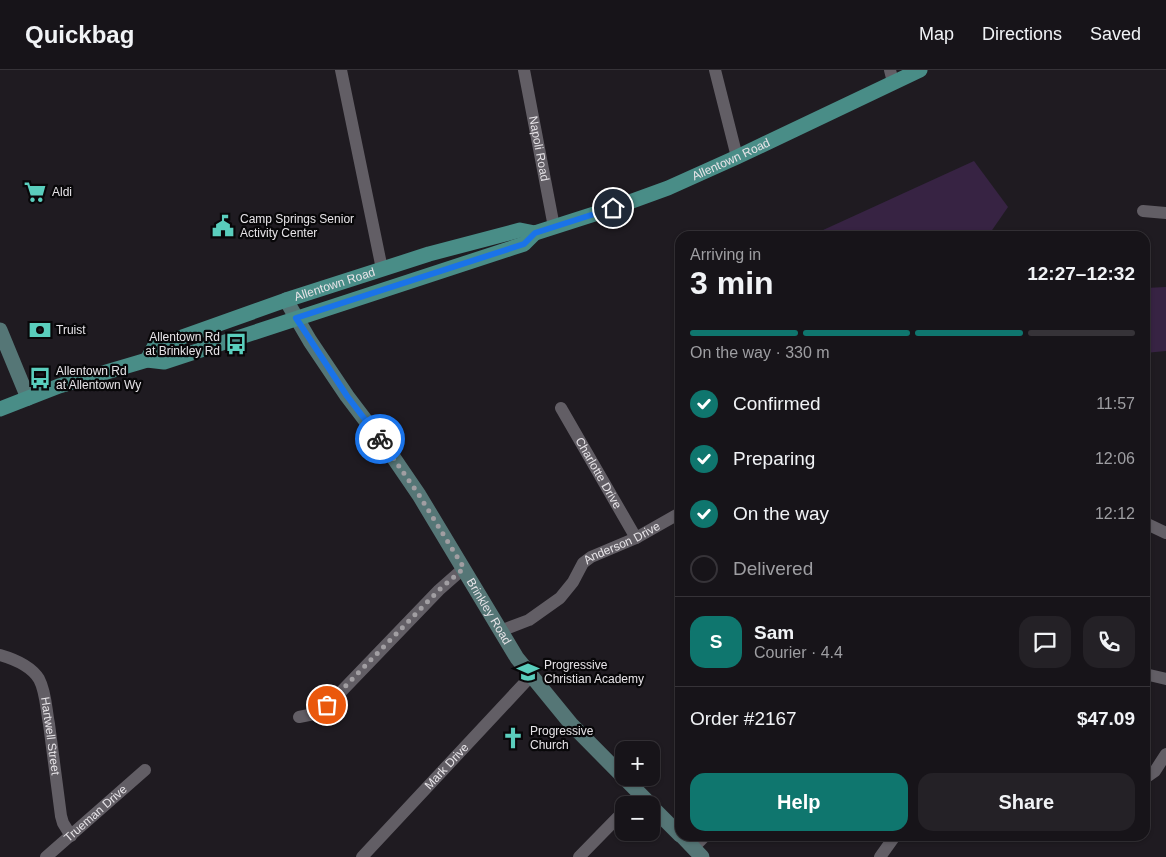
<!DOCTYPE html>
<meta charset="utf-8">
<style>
:root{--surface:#171419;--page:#242126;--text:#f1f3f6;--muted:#9e9ea2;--line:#363338;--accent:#0f766e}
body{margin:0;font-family:Arial,sans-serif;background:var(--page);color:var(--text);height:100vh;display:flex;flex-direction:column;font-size:19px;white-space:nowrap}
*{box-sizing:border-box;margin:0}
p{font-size:16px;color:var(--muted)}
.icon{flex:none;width:28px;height:28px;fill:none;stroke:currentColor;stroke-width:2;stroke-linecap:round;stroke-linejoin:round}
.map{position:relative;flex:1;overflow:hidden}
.details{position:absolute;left:675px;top:161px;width:475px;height:610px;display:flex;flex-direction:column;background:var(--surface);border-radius:15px;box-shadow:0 1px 4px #0004,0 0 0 1px var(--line)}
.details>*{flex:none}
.buttons{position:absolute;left:615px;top:671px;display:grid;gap:10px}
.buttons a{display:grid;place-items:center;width:45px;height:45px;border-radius:10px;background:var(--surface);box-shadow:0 1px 4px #0004,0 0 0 1px var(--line);font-size:25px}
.pin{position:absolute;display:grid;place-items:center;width:42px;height:42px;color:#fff;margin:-21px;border:2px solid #fff;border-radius:50%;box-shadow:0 1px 5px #0007}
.courier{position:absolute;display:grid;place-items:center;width:50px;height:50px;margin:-25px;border:4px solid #1a73e8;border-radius:50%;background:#fff;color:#222;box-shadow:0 1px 6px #0007}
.head em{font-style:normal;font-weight:800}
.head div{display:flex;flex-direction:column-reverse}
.head{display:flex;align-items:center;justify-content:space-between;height:85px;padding:0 15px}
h1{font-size:32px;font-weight:800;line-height:38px}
.bar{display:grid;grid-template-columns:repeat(4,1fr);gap:8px 5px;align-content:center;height:60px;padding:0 15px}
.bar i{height:6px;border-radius:4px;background:var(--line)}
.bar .current{background:var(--accent)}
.bar p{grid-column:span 4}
.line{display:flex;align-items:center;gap:12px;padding:0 15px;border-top:1px solid var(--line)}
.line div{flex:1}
.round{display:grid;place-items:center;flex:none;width:52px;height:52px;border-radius:15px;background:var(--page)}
ol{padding:0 15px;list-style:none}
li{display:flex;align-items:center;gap:15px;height:55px}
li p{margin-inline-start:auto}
li .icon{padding:5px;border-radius:50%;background:var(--accent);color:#fff;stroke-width:4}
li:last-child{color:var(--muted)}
li i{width:28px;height:28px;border:2px solid var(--line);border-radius:50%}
.primary-button{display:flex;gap:10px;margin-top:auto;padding:10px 15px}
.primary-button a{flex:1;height:58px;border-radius:15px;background:var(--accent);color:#fff;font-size:20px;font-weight:800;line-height:58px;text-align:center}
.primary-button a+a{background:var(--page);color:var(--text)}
header{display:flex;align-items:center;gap:30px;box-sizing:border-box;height:70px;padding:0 25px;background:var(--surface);border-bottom:1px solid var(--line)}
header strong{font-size:24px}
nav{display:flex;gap:28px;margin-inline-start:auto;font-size:18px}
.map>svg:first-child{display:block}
</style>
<header>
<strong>Quickbag</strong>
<nav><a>Map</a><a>Directions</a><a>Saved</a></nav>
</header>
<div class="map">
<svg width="1166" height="787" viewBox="0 0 1166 787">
<rect width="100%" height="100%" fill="#1f1b21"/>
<g fill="#372343">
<polygon points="974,91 1008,137 988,166 810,166"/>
<polygon points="1166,217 1166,281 1145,283 1145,218"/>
</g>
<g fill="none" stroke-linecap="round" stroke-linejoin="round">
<g stroke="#625e65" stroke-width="12">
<polyline points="341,0 382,199"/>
<path id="s1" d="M524,0L554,157"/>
<polyline points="715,0 737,87"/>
<polyline points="890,0 893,12"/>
<polyline points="1143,141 1166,143"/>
<path id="s2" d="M561,338L636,468"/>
<polyline points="1145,453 1166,463"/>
<path id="s3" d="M500,561L529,550L560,528L573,512L583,493L591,487L636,468L680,443"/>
<path id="s4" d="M0,585C14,589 31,596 39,609C46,622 46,639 49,654C53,684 57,715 61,746L63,753L71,766"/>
<polyline points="1145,604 1166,609"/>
<polyline points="299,647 314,644 336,627 439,520 464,498"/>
<polyline points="1145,708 1155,701 1166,684"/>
<polyline points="630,735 640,724"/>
<polyline points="693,778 705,766"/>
<path id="s5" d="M46,787L145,700"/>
<path id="s6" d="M362,787L531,606"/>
<polyline points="579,787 624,741"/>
<polyline points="880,787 895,766"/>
</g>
<g stroke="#557676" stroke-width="15">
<path id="s7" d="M286,230L310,271L347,326L391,384L419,425L517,588L571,654L651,735"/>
<polyline points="0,260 28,328"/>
<polyline points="651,736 680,765"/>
<polyline points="682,766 702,787"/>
</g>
<g stroke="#498d87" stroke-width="15">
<path id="s8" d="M147,290L154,277L286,230L429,184L520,160L535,163L613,138L668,118L737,87L920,0"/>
<polyline points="0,339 59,316 137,293 147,290 164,292 524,174 535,163"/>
</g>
</g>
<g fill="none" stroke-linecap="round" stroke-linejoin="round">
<polyline stroke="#a19ea2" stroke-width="5" stroke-dasharray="0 9" points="327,635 439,520 464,498 419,425 380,369"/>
<polyline stroke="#1a73e8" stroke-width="6" points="380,369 347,326 296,248 524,174 535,163 613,138"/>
</g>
<defs>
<g id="supermarket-bare" transform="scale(1.725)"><path d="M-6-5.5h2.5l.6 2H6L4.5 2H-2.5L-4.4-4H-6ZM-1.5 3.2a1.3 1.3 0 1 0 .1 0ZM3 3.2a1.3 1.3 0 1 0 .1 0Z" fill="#5acebd" stroke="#080709" stroke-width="2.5" paint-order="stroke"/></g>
<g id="civic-bare" transform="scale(1.725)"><path d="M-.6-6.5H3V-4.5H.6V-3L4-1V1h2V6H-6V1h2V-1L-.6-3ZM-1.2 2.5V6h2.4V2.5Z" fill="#5acebd" stroke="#080709" stroke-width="2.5" paint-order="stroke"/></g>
<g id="bank-bare" transform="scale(1.725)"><path d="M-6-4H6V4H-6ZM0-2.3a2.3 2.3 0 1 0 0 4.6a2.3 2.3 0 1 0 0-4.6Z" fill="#5acebd" stroke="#080709" stroke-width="2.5" paint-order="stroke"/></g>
<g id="bus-bare" transform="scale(1.725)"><path d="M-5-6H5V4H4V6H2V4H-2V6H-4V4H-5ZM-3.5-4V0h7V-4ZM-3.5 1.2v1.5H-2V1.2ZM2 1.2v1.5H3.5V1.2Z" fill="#5acebd" stroke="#080709" stroke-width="2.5" paint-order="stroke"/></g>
<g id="school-bare" transform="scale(1.725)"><path d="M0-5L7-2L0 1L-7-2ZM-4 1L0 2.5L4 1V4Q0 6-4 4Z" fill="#5acebd" stroke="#080709" stroke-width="2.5" paint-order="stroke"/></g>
<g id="church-bare" transform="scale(1.725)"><path d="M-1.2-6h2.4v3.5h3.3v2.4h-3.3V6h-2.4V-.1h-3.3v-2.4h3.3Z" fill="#5acebd" stroke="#080709" stroke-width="2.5" paint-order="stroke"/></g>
</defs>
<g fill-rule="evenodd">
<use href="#supermarket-bare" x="35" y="122"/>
<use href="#civic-bare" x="223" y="156"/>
<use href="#bank-bare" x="40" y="260"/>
<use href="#bus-bare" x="236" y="274"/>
<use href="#bus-bare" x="40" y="308"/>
<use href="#school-bare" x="528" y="602"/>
<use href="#church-bare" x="513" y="668"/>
</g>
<g text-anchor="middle" stroke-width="4.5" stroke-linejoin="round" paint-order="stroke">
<g font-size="12" fill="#e7e4e8" stroke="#080709">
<text dy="4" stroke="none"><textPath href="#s1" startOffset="80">Napoli Road</textPath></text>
<text dy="4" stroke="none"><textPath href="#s8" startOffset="624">Allentown Road</textPath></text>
<text dy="4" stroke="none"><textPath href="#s8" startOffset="206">Allentown Road</textPath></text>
<text dy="4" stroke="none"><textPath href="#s2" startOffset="75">Charlotte Drive</textPath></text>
<text dy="4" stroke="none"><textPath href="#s3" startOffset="155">Anderson Drive</textPath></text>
<text dy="4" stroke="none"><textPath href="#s7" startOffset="372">Brinkley Road</textPath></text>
<text dy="4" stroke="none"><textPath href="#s4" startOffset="105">Hartwell Street</textPath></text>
<text dy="4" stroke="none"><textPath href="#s6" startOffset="124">Mark Drive</textPath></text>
<text dy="4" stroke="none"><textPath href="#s5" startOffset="66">Trueman Drive</textPath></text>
</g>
<g font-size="12" fill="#e7e4e8" stroke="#080709" text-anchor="start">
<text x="52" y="126">Aldi</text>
<text x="240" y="153">Camp Springs Senior<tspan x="240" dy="14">Activity Center</tspan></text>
<text x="56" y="264">Truist</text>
<text x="220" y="271" text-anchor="end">Allentown Rd<tspan x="220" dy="14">at Brinkley Rd</tspan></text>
<text x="56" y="305">Allentown Rd<tspan x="56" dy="14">at Allentown Wy</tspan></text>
<text x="544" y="599">Progressive<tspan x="544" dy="14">Christian Academy</tspan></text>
<text x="530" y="665">Progressive<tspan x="530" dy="14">Church</tspan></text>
</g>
</g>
</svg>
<div class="buttons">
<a>+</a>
<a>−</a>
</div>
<div class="pin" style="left:327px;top:635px;background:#ea580c"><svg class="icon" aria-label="bag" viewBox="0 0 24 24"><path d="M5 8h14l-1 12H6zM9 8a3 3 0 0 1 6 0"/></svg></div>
<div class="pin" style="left:613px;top:138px;background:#1f2937"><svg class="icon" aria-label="home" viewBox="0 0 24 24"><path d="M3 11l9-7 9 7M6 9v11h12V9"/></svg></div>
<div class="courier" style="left:380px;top:369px"><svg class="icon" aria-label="bike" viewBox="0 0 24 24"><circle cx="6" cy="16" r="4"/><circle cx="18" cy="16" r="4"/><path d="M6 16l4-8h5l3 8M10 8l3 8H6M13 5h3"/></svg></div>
<section class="details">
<div class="head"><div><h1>3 min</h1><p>Arriving in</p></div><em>12:27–12:32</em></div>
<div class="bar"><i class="current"></i><i class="current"></i><i class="current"></i><i></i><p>On the way · 330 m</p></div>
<ol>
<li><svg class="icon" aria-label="check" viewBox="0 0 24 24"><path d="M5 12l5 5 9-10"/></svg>Confirmed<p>11:57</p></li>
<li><svg class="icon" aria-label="check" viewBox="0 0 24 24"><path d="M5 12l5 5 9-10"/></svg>Preparing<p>12:06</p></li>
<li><svg class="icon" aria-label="check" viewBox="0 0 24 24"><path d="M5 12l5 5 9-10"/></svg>On the way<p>12:12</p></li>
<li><i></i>Delivered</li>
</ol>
<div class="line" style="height:90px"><b class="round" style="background:var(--accent);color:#fff">S</b><div><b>Sam</b><p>Courier · 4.4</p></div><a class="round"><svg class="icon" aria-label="chat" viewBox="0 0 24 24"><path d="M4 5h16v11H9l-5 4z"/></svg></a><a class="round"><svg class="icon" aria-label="phone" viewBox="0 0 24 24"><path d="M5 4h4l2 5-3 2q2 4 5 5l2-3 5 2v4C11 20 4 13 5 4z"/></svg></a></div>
<div class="line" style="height:65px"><div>Order #2167</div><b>$47.09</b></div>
<div class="primary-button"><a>Help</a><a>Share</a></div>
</section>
</div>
